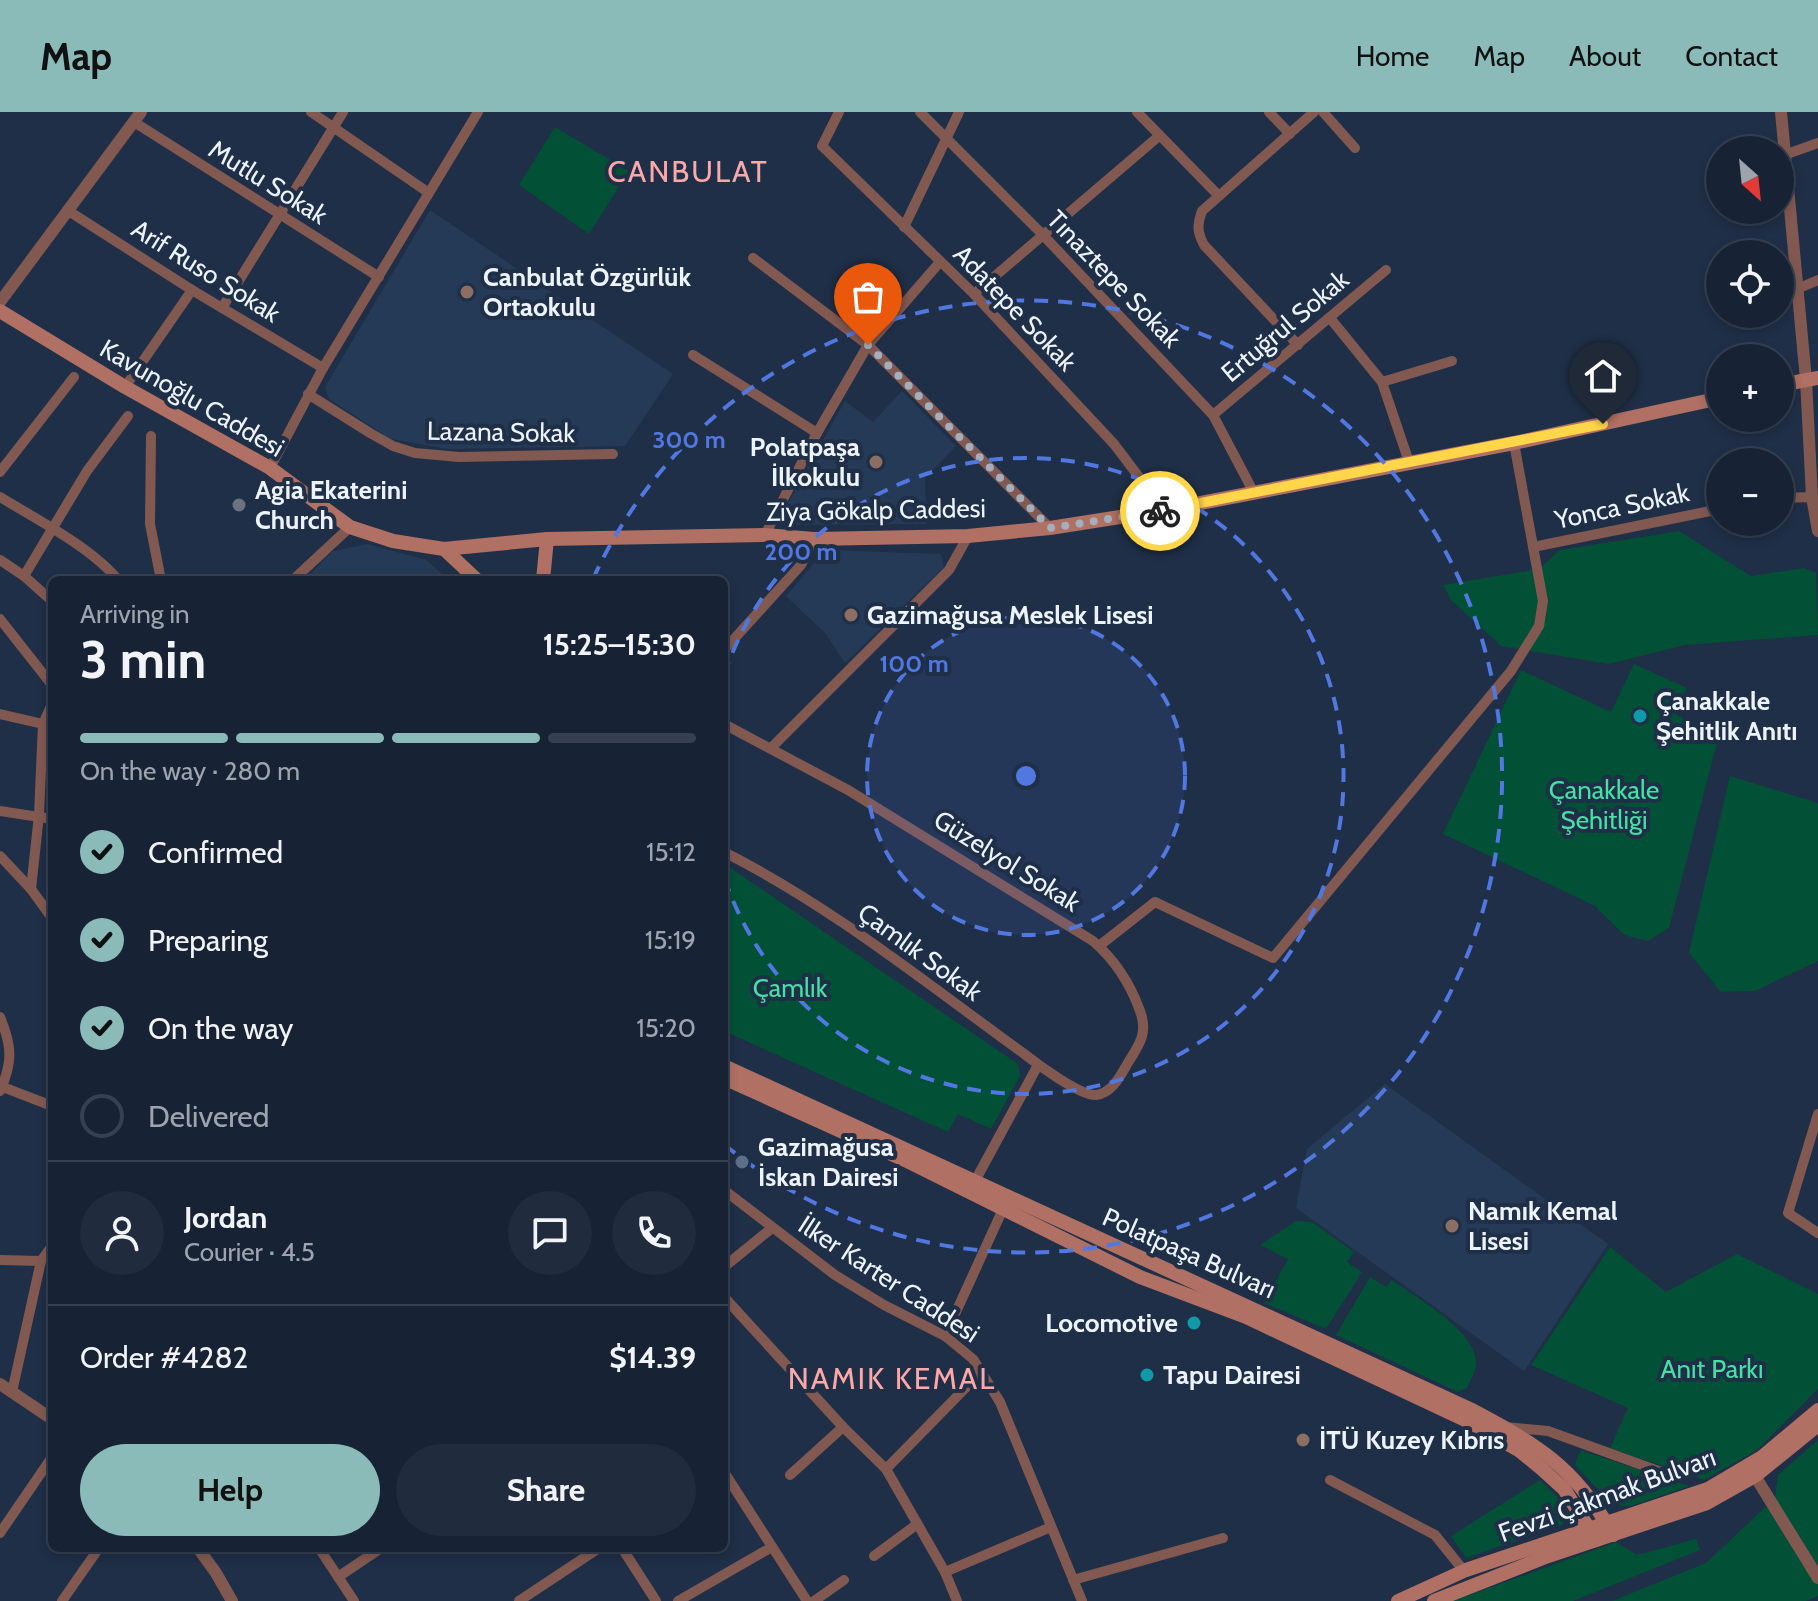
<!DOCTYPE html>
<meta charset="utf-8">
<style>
:root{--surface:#172335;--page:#202b3d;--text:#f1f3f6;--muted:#9ea4ad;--line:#364050;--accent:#8bbbb9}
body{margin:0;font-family:Cabin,sans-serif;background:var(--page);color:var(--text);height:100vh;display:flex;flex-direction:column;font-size:30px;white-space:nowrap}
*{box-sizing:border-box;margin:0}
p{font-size:26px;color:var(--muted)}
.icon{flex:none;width:44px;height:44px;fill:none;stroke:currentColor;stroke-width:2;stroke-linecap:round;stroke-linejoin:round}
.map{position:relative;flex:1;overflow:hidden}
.drawer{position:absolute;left:48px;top:464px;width:680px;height:976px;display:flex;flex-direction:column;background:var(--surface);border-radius:12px;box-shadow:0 4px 12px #0003,0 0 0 2px var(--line)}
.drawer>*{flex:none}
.needle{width:52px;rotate:153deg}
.controls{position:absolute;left:1706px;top:24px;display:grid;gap:16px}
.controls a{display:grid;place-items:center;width:88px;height:88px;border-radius:50%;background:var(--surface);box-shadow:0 4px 12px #0003,0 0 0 2px var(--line);font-size:40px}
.pin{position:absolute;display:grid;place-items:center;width:68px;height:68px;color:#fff;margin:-82px -34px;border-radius:50% 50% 50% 0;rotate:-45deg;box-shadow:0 0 8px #0007}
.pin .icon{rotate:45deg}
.courier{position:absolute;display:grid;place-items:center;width:80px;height:80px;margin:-40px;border:6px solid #ffd54a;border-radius:50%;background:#fff;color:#222;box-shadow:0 2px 10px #0007}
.headline em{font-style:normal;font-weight:700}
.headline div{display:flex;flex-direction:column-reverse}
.headline{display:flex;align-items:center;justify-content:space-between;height:136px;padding:0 32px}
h1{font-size:52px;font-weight:700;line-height:60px}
.bar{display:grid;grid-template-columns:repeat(4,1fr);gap:12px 8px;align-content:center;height:96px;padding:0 32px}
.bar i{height:10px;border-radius:6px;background:var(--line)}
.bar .on{background:var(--accent)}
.bar p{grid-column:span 4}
.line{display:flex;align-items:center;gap:20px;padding:0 32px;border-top:2px solid var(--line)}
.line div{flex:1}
.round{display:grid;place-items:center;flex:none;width:84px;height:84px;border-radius:42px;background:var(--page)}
ol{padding:0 32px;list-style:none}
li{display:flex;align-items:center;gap:24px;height:88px}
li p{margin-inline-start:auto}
li .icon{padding:8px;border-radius:50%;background:var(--accent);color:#111;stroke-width:4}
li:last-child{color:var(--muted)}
li i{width:44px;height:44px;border:4px solid var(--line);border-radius:50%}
.cta{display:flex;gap:16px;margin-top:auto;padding:16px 32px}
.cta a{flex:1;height:92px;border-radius:48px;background:var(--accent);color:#111;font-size:32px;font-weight:700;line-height:92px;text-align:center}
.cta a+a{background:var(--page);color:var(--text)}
header{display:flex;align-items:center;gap:48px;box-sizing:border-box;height:112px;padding:0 40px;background:var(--accent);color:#111}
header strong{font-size:38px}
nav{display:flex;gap:44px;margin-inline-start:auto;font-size:28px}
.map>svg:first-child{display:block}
</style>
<header>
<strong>Map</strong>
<nav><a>Home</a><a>Map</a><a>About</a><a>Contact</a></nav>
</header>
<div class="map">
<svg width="1818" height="1489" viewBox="0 0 1818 1489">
<rect width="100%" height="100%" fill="#1f2f47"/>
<g fill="#253a56">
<polygon points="430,98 673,262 625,334 447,337 391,327 329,287 325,275"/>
<polygon points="902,279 956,334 925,366 927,412 792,413 783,400 845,289 873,310"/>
<polygon points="368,432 426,448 449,468 304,468 333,439"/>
<polygon points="825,438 941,442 944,455 845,551 826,522 786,484"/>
<polygon points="1385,972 1608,1132 1524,1259 1296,1096 1307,1037"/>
</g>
<g fill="#025036">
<polygon points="555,15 629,59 589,122 519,73"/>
<polygon points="1679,419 1751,464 1804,456 1816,461 1818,523 1685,533 1609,552 1501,534 1451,488 1443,473 1539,457 1560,438"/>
<polygon points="1634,552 1687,576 1675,602 1719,623 1669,816 1648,829 1624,823 1595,794 1443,722 1521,558 1611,600"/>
<polygon points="1730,664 1818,691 1818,849 1755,879 1721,880 1689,841"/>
<polygon points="724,754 729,755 1018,952 1020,964 991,1017 958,1002 948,1020 724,919"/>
<polygon points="1296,1109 1312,1110 1354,1140 1347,1150 1362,1160 1326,1217 1264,1191 1288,1147 1260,1133"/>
<polygon points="1610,1135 1666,1180 1737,1142 1818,1182 1818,1277 1757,1338 1704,1368 1610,1336 1628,1296 1531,1253"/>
<path d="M1370,1165L1386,1175L1392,1168C1416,1186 1478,1219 1476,1252C1476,1259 1470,1269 1467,1276L1458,1280L1336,1223Z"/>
<polygon points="1818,1328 1818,1484 1806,1489 1612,1489 1706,1451 1775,1386 1778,1363"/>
<polygon points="1580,1338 1689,1374 1631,1394 1613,1393 1575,1353"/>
<path d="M1540,1368C1552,1379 1564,1390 1567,1407L1562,1413L1466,1446L1451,1424Z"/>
<polygon points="1696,1427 1700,1438 1573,1489 1453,1489 1616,1430 1637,1443"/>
</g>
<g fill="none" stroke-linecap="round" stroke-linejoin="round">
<g stroke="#825951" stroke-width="10">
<polyline points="311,0 429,81"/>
<polyline points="839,0 822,34 974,182 1114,332 1164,398"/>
<polyline points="920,0 1043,123 1213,303 1254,381"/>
<polyline points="1137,0 1219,84"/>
<polyline points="1269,0 1290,22"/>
<polyline points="1323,0 1355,36"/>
<polyline points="134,10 379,165"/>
<polyline points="1787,42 1818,31"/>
<polyline points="67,98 192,178 323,256"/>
<polyline points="904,115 959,0"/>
<polyline points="753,146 868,233 1050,416"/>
<polyline points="1797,177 1818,168"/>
<polyline points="974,182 1159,24"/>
<polyline points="222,196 343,0"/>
<polyline points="1330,206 1382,270 1409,350"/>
<path d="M1298,233L1204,133C1197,120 1197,113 1202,99L1314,0"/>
<polyline points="693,243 817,321"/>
<polyline points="1382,270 1452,249"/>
<polyline points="125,275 192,178"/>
<polyline points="308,282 370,321 393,334 415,341 459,345 613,342"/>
<polyline points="1213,303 1386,158"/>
<polyline points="151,324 150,412 161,468"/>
<polyline points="270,356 323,256 478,0"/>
<polyline points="0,360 74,265"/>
<path d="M0,385C36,407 92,436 118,468"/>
<polyline points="1780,386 1812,385 1816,388"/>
<polyline points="765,423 817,321 868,233 940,150"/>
<polyline points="1533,435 1720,397"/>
<polyline points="0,448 24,464 52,489"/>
<polyline points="24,464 87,359 128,304"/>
<polyline points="293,468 350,415"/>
<polyline points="0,507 52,573"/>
<polyline points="724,538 801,453 814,427"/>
<polyline points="0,602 43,612"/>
<path d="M724,612L848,678L1093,829C1115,848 1130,871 1140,899C1148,920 1140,932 1129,949C1121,962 1113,981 1096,983C1080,984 1037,952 1023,941C926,871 831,794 724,740"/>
<polyline points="771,636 949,458 968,424"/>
<polyline points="0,699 52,707"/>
<polyline points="0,744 31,777 52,806"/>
<polyline points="31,777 39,703 43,612 52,592"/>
<polyline points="1099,834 1155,790 1273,846 1511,559 1539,514 1543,489 1514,331"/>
<path d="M0,905C12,934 13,950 0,979"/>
<polyline points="0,974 52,994"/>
<polyline points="1818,1002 1788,1101 1818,1121"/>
<polyline points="975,1069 1038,953"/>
<polyline points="724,1078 835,1163 884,1193 945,1224 973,1247 1000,1290 1082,1489"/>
<polyline points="0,1148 41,1149"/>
<polyline points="724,1155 772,1116"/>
<polyline points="724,1185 843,1315 886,1357"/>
<polyline points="945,1224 1003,1097"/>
<polyline points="12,1280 41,1149 52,1134"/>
<polyline points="1505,1315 1548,1319 1664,1361"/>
<polyline points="724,1360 807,1489"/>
<polyline points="790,1363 843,1315"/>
<polyline points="1330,1368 1435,1423 1464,1459"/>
<polyline points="0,1421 52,1345"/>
<polyline points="319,1436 354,1489"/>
<polyline points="622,1436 656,1489"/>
<polyline points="874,1444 916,1413"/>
<polyline points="945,1460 1051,1415"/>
<polyline points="338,1465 381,1436"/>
<polyline points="1073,1468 1223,1426"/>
<polyline points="62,1489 99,1436"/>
<polyline points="519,1489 599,1436"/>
<polyline points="678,1489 772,1435"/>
<polyline points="814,1489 844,1468"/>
<polyline points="957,1489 945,1460 886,1357 982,1259"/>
</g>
<g stroke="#825951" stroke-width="12">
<polyline points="1781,0 1806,268 1812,385 1818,419"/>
<polyline points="0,190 141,0"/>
<polyline points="0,1272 52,1307"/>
<polyline points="1755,1364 1818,1466"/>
<polyline points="198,1436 216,1461 232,1489"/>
</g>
<g stroke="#b07063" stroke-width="14">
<polyline points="0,199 125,275 270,356 350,415 393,429 444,437 547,427 765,423 814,427 968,424 1050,416 1164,398 1514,331 1720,286"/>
<polyline points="1780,273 1818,266"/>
<polyline points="444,437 477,468"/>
<polyline points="543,468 547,427"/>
<path d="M724,954L1470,1297C1536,1332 1576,1355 1613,1423"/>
<polyline points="724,966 905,1048 1140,1165 1246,1205 1463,1307 1520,1339 1542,1357 1564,1377 1596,1428"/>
<polyline points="1398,1489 1466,1458 1708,1377 1762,1345 1818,1298"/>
<polyline points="1434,1489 1548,1444 1707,1391 1755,1364 1818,1313"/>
</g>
</g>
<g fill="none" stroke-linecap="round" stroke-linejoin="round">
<polyline stroke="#a4aebd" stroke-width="8" stroke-dasharray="0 14.4" points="868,233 1050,416 1160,399"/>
<polyline stroke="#ffd54a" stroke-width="10" points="1160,399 1603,312"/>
</g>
<circle cx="1026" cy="664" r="159" fill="#5177e1" fill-opacity=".12"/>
<g fill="none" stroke="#5177e1" stroke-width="4" stroke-dasharray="14 10">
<circle cx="1026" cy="664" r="159"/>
<path d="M724 563A318 318 0 1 1 724 765"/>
<path d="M593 467A476 476 0 1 1 726 1034"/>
</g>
<g fill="#8d6e63" stroke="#1f2f47" stroke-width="3">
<circle cx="467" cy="180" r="8"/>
<circle cx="876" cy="350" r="8"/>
<circle cx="851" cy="503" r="8"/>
<circle cx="1452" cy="1114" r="8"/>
<circle cx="1303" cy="1328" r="8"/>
</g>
<circle fill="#6b7280" stroke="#1f2f47" stroke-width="3" cx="239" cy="393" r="8"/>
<g fill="#0f9aa8" stroke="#1f2f47" stroke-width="3">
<circle cx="1640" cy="604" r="8"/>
<circle cx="1194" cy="1211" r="8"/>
<circle cx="1147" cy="1263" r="8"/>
</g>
<circle fill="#5c6f8a" stroke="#1f2f47" stroke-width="3" cx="742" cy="1050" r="8"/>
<g text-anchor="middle" stroke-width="8" stroke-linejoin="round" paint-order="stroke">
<g font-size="26" fill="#ecf3fc" stroke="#1f2f47">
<text transform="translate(268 70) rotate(32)" y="9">Mutlu Sokak</text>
<text transform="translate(206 159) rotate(32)" y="9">Arif Ruso Sokak</text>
<text transform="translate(1114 167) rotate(46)" y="9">Tınaztepe Sokak</text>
<text transform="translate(1015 196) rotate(46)" y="9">Adatepe Sokak</text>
<text transform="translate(1285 214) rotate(-40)" y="9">Ertuğrul Sokak</text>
<text transform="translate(192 286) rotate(30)" y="9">Kavunoğlu Caddesi</text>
<text transform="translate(501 320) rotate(1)" y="9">Lazana Sokak</text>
<text transform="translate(1622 394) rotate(-12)" y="9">Yonca Sokak</text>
<text transform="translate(876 398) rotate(-1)" y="9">Ziya Gökalp Caddesi</text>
<text transform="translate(1007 749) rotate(32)" y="9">Güzelyol Sokak</text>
<text transform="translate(920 840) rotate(36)" y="9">Çamlık Sokak</text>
<text transform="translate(1189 1141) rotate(24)" y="9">Polatpaşa Bulvarı</text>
<text transform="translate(889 1167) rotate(33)" y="9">İlker Karter Caddesi</text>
<text transform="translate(1607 1383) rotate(-20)" y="9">Fevzi Çakmak Bulvarı</text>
</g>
<g font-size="26" font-weight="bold" fill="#ecf3fc" stroke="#1f2f47" text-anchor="start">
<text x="483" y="174">Canbulat Özgürlük<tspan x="483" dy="30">Ortaokulu</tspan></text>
<text x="860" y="344" text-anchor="end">Polatpaşa<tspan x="860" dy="30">İlkokulu</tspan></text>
<text x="255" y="387">Agia Ekaterini<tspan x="255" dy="30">Church</tspan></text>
<text x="867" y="512">Gazimağusa Meslek Lisesi</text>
<text x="1656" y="598">Çanakkale<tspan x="1656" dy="30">Şehitlik Anıtı</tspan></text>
<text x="758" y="1044">Gazimağusa<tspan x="758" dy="30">İskan Dairesi</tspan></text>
<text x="1468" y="1108">Namık Kemal<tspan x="1468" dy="30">Lisesi</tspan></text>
<text x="1178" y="1220" text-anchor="end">Locomotive</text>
<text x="1163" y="1272">Tapu Dairesi</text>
<text x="1319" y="1337">İTÜ Kuzey Kıbrıs</text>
</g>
<g font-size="26" fill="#44e0a4" stroke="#1f2f47">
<text x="1604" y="687">Çanakkale<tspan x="1604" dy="30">Şehitliği</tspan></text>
<text x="790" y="885">Çamlık</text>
<text x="1712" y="1266">Anıt Parkı</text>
</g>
<g font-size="30" letter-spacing="2" fill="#fca8a8" stroke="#1f2f47">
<text x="688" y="70">CANBULAT</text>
<text x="892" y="1277">NAMIK KEMAL</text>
</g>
</g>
<circle cx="1026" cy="664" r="12" fill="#5177e1" stroke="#1f2f47" stroke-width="4"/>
<g font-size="24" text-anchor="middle" font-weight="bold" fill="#5177e1" stroke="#1f2f47" stroke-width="8" stroke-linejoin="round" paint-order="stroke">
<text x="689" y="336">300 m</text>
<text x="801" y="448">200 m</text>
<text x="914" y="560">100 m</text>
</g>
</svg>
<div class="controls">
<a><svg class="needle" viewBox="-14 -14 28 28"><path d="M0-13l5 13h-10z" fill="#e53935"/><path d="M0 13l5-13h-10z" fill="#9ea4ad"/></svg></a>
<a><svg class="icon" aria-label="locate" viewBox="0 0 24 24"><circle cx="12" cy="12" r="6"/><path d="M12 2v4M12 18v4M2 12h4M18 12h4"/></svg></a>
<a>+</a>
<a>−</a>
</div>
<div class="pin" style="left:868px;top:233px;background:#ea580c"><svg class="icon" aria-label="bag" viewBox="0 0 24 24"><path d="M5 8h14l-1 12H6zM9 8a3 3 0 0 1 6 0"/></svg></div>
<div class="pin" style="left:1603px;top:312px;background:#1f2937"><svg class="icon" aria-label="home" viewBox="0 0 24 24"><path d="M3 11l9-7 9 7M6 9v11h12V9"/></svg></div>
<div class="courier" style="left:1160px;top:399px"><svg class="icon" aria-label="bike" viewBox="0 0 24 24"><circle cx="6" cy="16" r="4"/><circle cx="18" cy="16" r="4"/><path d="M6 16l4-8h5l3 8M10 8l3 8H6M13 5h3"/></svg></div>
<section class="drawer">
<div class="headline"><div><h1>3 min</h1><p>Arriving in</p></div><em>15:25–15:30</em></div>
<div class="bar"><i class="on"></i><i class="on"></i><i class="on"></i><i></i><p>On the way · 280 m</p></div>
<ol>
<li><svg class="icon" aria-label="check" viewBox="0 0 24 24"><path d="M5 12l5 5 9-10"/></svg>Confirmed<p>15:12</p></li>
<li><svg class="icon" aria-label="check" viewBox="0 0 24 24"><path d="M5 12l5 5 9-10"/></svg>Preparing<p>15:19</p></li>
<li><svg class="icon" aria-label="check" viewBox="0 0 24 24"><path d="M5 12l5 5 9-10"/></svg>On the way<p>15:20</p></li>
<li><i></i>Delivered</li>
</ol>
<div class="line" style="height:144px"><a class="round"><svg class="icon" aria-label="person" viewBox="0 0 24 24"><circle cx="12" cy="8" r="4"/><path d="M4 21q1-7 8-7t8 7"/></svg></a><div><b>Jordan</b><p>Courier · 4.5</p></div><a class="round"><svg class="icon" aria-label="chat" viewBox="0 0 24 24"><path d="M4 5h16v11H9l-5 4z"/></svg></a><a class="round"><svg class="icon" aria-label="phone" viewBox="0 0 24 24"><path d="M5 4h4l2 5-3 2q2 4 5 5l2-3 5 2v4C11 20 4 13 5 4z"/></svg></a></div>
<div class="line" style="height:104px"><div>Order #4282</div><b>$14.39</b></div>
<div class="cta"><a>Help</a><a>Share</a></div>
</section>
</div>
